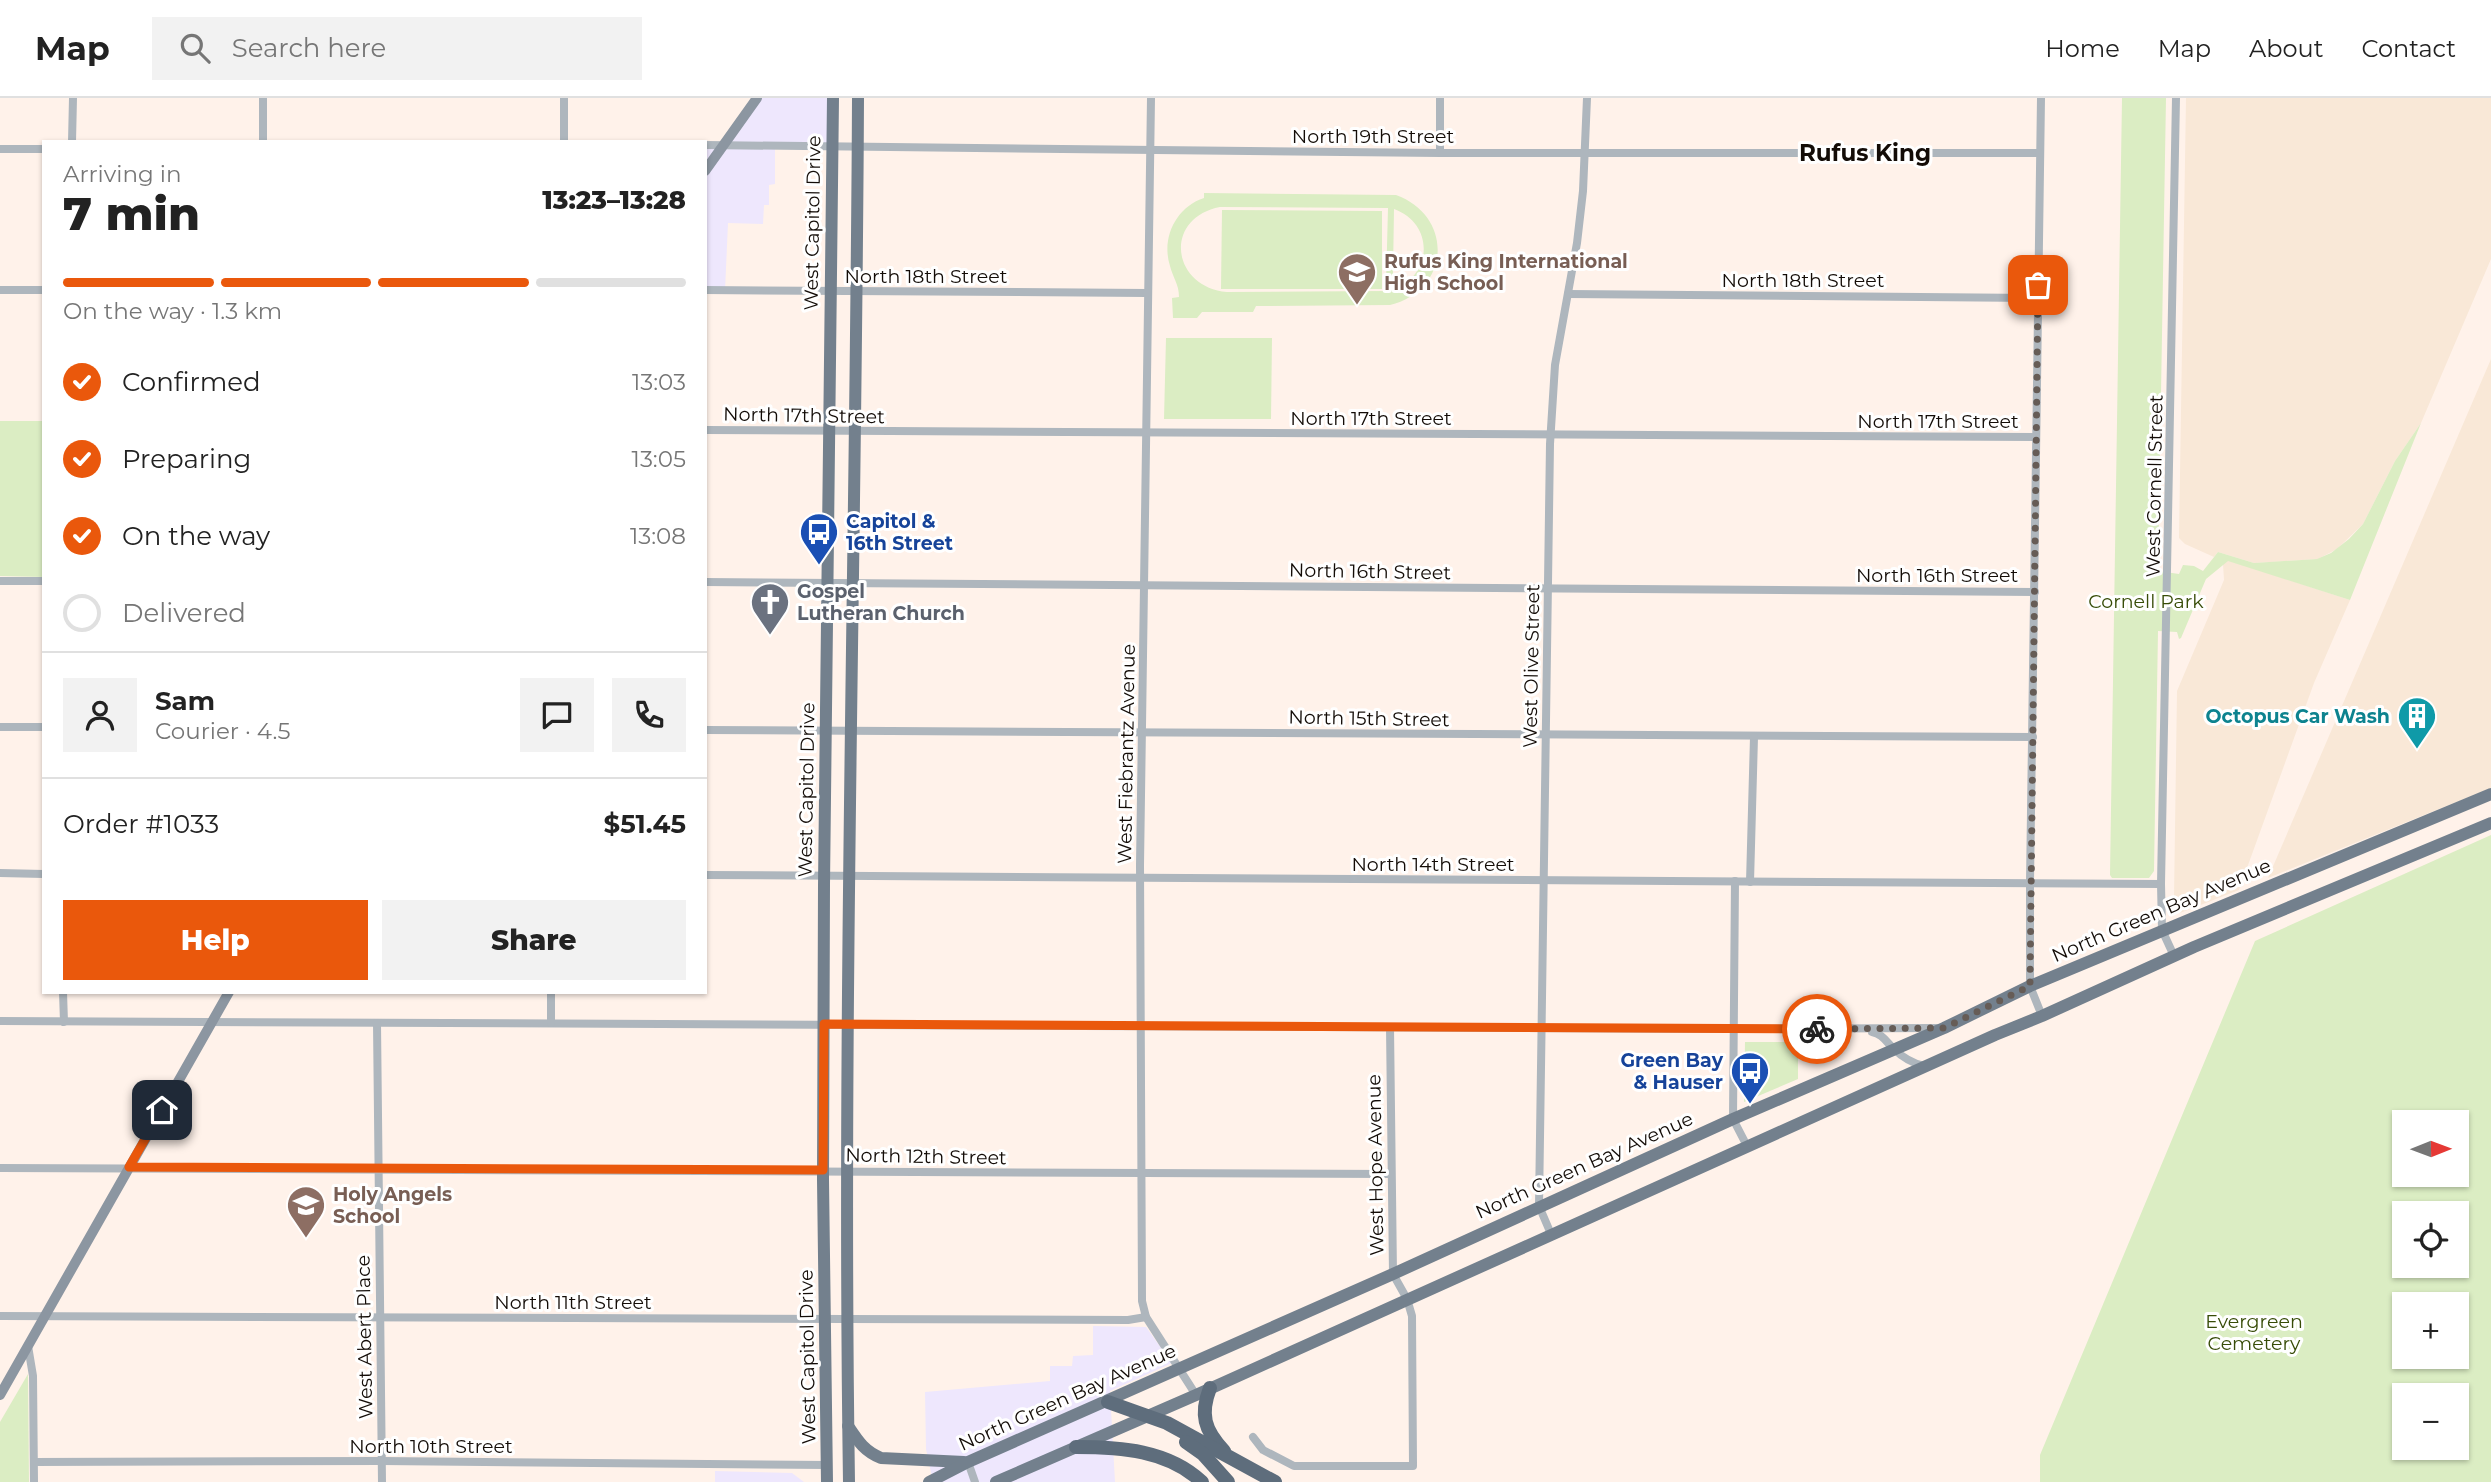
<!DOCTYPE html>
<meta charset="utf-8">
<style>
:root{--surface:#fff;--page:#f2f2f2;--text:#222;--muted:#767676;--line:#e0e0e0;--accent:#ea580c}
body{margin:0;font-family:Montserrat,sans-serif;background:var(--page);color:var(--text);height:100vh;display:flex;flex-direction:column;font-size:26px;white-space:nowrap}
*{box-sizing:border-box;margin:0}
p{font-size:23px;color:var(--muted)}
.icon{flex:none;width:38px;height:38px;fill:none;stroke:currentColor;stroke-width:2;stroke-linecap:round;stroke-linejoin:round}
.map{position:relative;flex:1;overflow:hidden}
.drawer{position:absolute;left:42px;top:42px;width:665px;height:854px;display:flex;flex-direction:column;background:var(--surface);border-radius:0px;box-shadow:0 2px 5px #0004}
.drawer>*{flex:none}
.needle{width:46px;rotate:89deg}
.buttons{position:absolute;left:2392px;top:1012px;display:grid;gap:14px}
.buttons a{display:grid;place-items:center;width:77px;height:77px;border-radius:0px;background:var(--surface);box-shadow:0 2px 5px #0004;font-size:35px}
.pin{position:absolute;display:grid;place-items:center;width:60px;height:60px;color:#fff;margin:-30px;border-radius:14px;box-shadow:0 4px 10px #0006}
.courier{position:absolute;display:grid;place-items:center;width:70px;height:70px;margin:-35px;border:5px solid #ea580c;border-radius:50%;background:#fff;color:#222;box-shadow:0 2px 9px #0007}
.overview em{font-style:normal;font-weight:800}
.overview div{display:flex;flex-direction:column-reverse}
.overview{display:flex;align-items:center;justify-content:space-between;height:119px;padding:0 21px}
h1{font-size:46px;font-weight:800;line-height:52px}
.bar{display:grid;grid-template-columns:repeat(4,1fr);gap:10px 7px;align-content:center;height:84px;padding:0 21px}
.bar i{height:9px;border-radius:5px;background:var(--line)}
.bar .active{background:var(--accent)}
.bar p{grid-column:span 4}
.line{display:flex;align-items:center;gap:18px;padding:0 21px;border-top:2px solid var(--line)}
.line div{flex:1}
.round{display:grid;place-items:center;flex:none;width:74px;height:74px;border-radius:0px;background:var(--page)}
ol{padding:0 21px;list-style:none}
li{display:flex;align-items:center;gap:21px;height:77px}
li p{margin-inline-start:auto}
li .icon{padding:7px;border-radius:50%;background:var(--accent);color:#fff;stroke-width:4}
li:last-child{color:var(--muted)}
li i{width:38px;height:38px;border:4px solid var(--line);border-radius:50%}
.cta{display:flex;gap:14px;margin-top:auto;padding:14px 21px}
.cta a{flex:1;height:80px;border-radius:0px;background:var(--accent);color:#fff;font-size:28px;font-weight:800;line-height:80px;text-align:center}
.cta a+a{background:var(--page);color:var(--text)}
header{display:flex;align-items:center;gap:42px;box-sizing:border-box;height:98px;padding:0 35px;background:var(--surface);border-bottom:2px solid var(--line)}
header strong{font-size:33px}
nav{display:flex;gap:38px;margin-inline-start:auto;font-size:24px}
.search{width:490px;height:63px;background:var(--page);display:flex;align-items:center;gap:18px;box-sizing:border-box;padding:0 24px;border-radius:0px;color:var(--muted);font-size:26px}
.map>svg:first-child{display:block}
</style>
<header>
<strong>Map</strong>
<div class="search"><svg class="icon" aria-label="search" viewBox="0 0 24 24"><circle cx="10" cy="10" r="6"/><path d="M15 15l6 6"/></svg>Search here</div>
<nav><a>Home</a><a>Map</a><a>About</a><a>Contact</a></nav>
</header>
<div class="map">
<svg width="2491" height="1384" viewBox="0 0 2491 1384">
<rect width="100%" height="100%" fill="#fff2ea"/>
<g fill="#eee7fd">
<polygon points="761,0 833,0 833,49 775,48 775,86 769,87 769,107 764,107 763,126 728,125 725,193 705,192 705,47 724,47"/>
<polygon points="1093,1228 1146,1229 1172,1265 1110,1293 1115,1384 933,1384 926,1351 925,1294 1050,1283 1050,1268 1072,1268 1073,1258 1093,1257"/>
<polygon points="715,1373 792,1375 804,1384 715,1384"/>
</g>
<g fill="#f9e8d7">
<polygon points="2186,0 2491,0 2491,161 2421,325 2395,363 2363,426 2337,451 2318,461 2254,465 2218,454 2214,459 2185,446 2179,440"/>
<polygon points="2491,261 2491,690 2268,780"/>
<polygon points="2228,462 2350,502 2314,585 2239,792 2180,815 2177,813 2174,801 2177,593 2224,482 2223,466"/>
</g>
<g fill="#dbedc3" fill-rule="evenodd">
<polygon points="2122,0 2166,0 2158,473 2179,476 2183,467 2194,468 2203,473 2218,454 2254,465 2317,461 2331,455 2349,441 2363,426 2395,363 2421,325 2350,502 2228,463 2206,481 2181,540 2179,541 2177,534 2158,533 2154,773 2149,780 2112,780 2110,777"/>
<path d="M1204,95L1396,97C1454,118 1451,192 1390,207L1256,208L1253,214H1202L1197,220H1173L1172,200L1179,199C1179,186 1173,180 1170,168C1161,140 1176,109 1204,100ZM1220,109L1388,110L1386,187H1395V177L1393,176L1394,111C1437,127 1432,182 1388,193L1227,194C1171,189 1163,120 1220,109Z"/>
<polygon points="1222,112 1382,113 1382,191 1221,191"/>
<polygon points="1166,240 1272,240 1271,321 1164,321"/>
<polygon points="0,323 44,323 44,479 0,478"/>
<path d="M2491,737V1384H2040V1357L2255,843ZM2404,1024H2457V1076H2404ZM2404,1115H2457V1167H2404ZM2404,1206H2457V1258H2404ZM2404,1297H2457V1349H2404Z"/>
<polygon points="1745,944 1798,944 1798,981 1744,1004"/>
<polygon points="28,1276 29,1384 0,1384 0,1324"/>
</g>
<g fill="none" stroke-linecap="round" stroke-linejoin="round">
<g stroke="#aeb6bd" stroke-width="8">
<polyline points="1151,0 1140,767 1142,1203 1146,1219 1196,1297"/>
<polyline points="1440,0 1440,55"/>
<polyline points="2041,0 2030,785 2030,888 2042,918"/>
<polyline points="72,44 73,0"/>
<polyline points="263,44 263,0"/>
<polyline points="564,44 564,0"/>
<polyline points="705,47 1440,55 2040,55"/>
<polyline points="0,51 44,51"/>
<polyline points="0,192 44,192"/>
<polyline points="705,192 1147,195"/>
<polyline points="1568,196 2038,200"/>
<polyline points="705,332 2036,339"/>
<polyline points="0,483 44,483"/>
<polyline points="705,484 2035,494"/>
<polyline points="0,629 44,629"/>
<polyline points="705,632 2033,639"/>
<polyline points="0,775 44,776"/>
<polyline points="705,777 2161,786"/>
<polyline points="1735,783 1733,1021 1747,1048"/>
<polyline points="1750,784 1754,639"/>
<polyline points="2174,858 2162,832 2161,786 2176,0"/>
<polyline points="63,894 64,924"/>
<polyline points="0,923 1733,931 1936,930"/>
<polyline points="377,925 382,1384"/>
<polyline points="551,925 551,894"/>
<path d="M1872,934C1883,936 1886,944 1894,951C1903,960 1912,965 1924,968"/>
<polyline points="0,1070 1390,1076"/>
<polyline points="1551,1136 1539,1108 1550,346 1555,267 1577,145 1583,93 1587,0"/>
<polyline points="0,1218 1128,1222 1146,1219"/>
<polyline points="28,1248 33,1278 34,1384"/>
<polyline points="1253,1339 1263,1352 1294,1368 1413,1368 1412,1218 1407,1201 1393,1176 1390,929"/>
<polyline points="34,1364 382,1363 827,1367"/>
<polyline points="968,1364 975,1384"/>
</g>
<g stroke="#8c96a1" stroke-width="10">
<polyline points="705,73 757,0"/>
<polyline points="0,1297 229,894"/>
</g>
<g stroke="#73808d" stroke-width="12">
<path d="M848,1328C858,1343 864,1353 881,1360L964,1364"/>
<polyline points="827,1384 823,1082 824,787 833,0"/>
<path d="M849,1384C842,923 856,461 858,0"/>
<polyline points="929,1384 968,1364 1393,1176 1733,1021 1944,930 2030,888 2491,696"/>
<polyline points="996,1384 1196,1297 1995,937 2042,918 2194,849 2491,725"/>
</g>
<g stroke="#5e6d7c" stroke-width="14">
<path d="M1210,1290C1200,1316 1204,1332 1224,1353"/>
<polyline points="1108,1304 1167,1325 1275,1384"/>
<polyline points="1186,1344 1203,1356 1228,1384"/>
<path d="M1076,1349C1120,1349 1168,1352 1202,1384"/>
</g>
</g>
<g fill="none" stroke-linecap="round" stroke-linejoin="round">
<polyline stroke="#665c56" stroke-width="7" stroke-dasharray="0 12.6" points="1817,931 1944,930 2030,888 2038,187"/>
<polyline stroke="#ea580c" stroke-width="9" points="162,1012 129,1069 823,1072 824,926 1817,931"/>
</g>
<defs>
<g id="school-pin" transform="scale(2.0125)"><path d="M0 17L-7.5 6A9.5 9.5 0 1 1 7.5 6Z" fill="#8d6e63" stroke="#fff"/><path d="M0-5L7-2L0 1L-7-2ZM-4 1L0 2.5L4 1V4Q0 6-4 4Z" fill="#fff"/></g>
<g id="bus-pin" transform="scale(2.0125)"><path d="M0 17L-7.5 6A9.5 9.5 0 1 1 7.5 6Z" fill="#1a4fb4" stroke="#fff"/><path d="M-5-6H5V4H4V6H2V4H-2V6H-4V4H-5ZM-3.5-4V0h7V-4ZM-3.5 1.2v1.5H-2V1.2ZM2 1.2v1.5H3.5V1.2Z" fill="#fff"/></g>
<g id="church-pin" transform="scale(2.0125)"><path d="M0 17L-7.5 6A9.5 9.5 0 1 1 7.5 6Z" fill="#6b7280" stroke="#fff"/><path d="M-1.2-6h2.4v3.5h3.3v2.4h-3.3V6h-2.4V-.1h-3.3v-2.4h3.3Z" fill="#fff"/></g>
<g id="building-pin" transform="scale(2.0125)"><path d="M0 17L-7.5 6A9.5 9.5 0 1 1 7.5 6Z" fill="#0f9aa8" stroke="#fff"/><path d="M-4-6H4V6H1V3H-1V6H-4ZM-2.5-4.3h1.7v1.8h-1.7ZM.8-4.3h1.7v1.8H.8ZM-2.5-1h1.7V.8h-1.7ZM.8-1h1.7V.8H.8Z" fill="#fff"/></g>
</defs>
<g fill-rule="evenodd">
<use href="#school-pin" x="1357" y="174"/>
<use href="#bus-pin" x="819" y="434"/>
<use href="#church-pin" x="770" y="504"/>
<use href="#building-pin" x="2417" y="618"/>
<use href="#bus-pin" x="1750" y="973"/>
<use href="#school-pin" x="306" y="1107"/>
</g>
<g text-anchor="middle" stroke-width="6" stroke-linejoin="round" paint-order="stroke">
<g font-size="19" fill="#130c07" stroke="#fff">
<text x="1373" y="45">North 19th Street</text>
<text transform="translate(812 125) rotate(-89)" y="7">West Capitol Drive</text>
<text x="926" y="185">North 18th Street</text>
<text x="1803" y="189">North 18th Street</text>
<text transform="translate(804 317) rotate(1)" y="7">North 17th Street</text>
<text x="1371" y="327">North 17th Street</text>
<text x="1938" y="330">North 17th Street</text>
<text transform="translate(2154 388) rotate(-89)" y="7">West Cornell Street</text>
<text transform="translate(1370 473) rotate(1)" y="7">North 16th Street</text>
<text x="1937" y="484">North 16th Street</text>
<text transform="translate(1531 568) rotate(-89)" y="7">West Olive Street</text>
<text transform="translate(1369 620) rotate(1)" y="7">North 15th Street</text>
<text transform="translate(1126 656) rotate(-89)" y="7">West Fiebrantz Avenue</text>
<text transform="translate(806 692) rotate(-89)" y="7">West Capitol Drive</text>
<text x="1433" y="773">North 14th Street</text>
<text transform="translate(2161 812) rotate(-23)" y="7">North Green Bay Avenue</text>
<text transform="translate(926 1058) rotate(1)" y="7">North 12th Street</text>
<text transform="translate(1375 1067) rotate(-91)" y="7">West Hope Avenue</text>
<text transform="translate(1584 1067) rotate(-24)" y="7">North Green Bay Avenue</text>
<text x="573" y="1211">North 11th Street</text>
<text transform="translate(364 1239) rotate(-91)" y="7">West Abert Place</text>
<text transform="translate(807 1259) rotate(-91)" y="7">West Capitol Drive</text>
<text transform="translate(1067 1299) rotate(-24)" y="7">North Green Bay Avenue</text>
<text x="431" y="1355">North 10th Street</text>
</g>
<g font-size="19" font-weight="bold" fill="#785e54" stroke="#fff" text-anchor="start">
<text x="1384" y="170">Rufus King International<tspan x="1384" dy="22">High School</tspan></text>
<text x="333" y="1103">Holy Angels<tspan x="333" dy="22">School</tspan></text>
</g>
<g font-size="19" font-weight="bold" fill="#164399" stroke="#fff" text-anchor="start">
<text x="846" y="430">Capitol &amp;<tspan x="846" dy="22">16th Street</tspan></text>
<text x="1723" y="969" text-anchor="end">Green Bay<tspan x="1723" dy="22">&amp; Hauser</tspan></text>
</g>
<g font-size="19" font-weight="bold" fill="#5b616d" stroke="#fff" text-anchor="start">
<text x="797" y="500">Gospel<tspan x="797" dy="22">Lutheran Church</tspan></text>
</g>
<g font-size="19" fill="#374c07" stroke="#fff">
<text x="2146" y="510">Cornell Park</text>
<text x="2254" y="1230">Evergreen<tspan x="2254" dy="22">Cemetery</tspan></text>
</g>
<g font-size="19" font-weight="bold" fill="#0d838f" stroke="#fff" text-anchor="end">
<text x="2390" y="625">Octopus Car Wash</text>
</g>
<g font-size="23" font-weight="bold" fill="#130c07" stroke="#fff">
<text x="1865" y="63">Rufus King</text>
</g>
</g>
</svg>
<div class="buttons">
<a><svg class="needle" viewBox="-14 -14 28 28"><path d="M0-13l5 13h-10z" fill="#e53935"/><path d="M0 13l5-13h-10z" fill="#767676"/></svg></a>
<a><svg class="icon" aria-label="locate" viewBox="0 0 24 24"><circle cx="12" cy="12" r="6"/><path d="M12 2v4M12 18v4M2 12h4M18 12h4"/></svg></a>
<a>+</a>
<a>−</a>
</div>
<div class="pin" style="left:2038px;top:187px;background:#ea580c"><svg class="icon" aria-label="bag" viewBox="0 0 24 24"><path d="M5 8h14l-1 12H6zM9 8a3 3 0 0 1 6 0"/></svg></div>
<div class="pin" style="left:162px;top:1012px;background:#1f2937"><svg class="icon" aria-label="home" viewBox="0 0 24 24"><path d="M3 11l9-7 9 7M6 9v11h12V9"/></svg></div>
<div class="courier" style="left:1817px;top:931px"><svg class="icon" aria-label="bike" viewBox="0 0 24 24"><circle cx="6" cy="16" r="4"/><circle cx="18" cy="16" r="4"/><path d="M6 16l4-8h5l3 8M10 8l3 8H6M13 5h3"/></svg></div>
<section class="drawer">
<div class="overview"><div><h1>7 min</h1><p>Arriving in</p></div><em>13:23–13:28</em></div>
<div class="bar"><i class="active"></i><i class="active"></i><i class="active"></i><i></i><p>On the way · 1.3 km</p></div>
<ol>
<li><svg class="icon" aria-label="check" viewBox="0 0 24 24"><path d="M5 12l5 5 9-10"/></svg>Confirmed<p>13:03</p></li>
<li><svg class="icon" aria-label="check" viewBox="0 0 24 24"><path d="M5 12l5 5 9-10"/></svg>Preparing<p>13:05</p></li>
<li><svg class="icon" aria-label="check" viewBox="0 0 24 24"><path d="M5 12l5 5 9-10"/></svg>On the way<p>13:08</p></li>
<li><i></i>Delivered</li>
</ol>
<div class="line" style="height:126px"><a class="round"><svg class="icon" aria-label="person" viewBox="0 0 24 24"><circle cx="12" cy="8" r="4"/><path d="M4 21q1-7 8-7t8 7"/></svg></a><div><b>Sam</b><p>Courier · 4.5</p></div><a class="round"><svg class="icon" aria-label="chat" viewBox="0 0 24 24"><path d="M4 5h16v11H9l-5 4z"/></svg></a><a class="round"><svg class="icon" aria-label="phone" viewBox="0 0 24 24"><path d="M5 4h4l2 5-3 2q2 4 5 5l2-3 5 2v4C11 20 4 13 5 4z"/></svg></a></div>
<div class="line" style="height:91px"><div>Order #1033</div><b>$51.45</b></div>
<div class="cta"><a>Help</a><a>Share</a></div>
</section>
</div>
